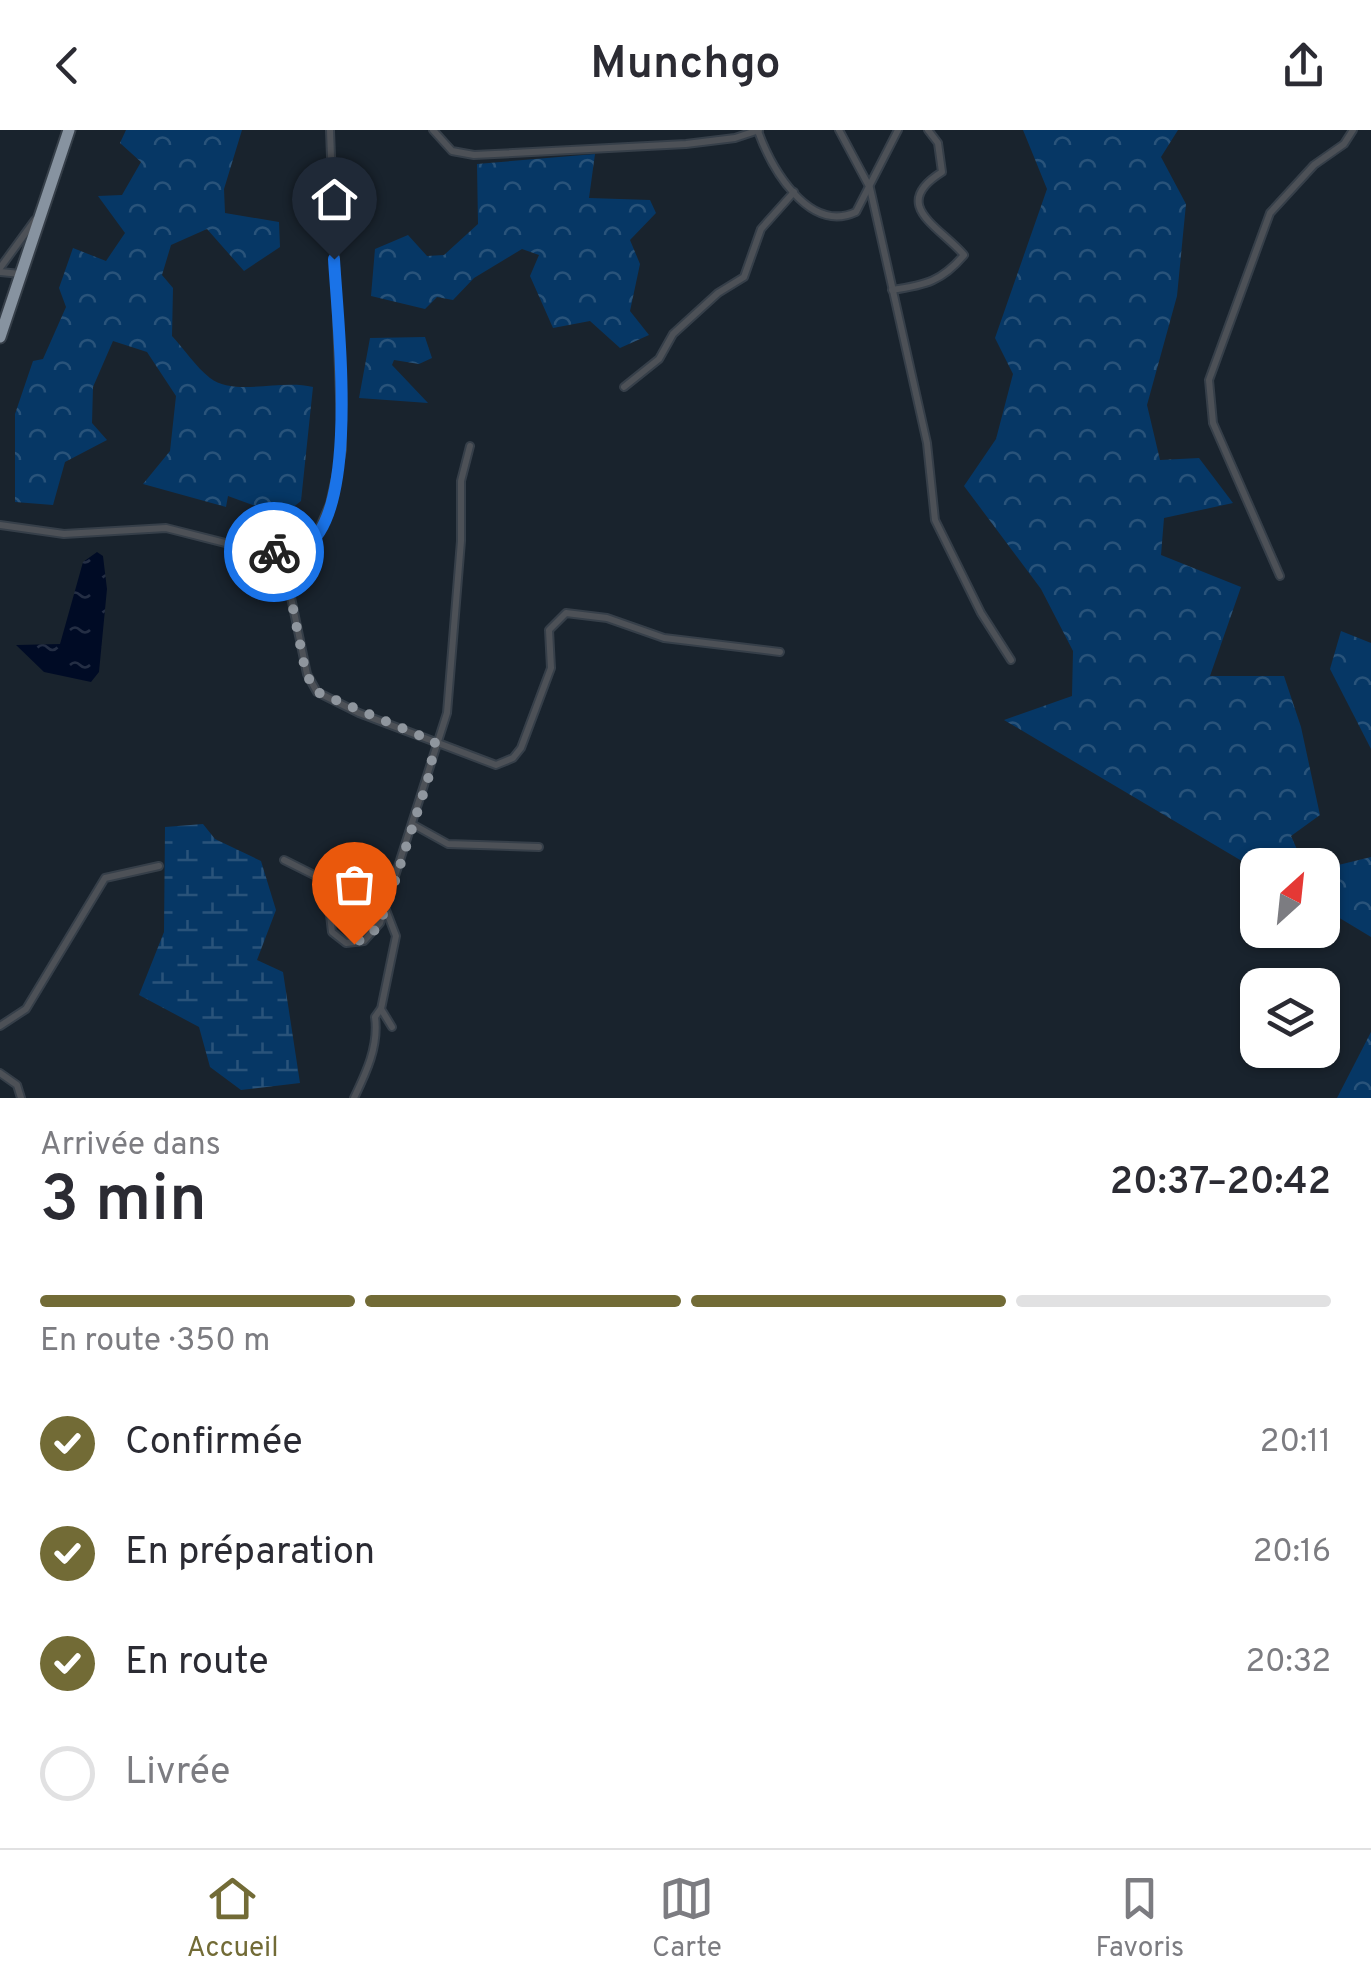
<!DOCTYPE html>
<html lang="fr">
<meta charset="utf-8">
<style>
:root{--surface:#fff;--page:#f2f2f3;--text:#2b2b33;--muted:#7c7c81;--line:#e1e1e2;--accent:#726b36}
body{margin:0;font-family:Overpass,sans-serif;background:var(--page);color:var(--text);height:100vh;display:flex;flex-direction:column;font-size:38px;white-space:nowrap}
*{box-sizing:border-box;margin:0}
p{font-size:32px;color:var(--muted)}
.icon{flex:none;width:55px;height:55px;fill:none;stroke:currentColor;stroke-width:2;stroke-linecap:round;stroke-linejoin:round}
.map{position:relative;height:968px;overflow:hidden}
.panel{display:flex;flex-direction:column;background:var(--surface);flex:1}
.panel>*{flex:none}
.needle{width:65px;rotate:27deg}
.controls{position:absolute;left:1240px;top:718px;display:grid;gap:20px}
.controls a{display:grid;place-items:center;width:100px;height:100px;border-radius:20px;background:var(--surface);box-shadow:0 2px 8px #0004;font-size:50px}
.pin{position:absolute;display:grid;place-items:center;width:85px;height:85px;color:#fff;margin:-102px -42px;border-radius:50% 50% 50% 0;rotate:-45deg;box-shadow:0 0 10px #0007}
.pin .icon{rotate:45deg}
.courier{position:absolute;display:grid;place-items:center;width:100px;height:100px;margin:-50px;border:8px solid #1a73e8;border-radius:50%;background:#fff;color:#222;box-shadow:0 2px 12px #0007}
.headline em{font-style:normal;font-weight:600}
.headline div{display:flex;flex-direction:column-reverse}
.headline{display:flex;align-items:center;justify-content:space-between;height:170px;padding:0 40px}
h1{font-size:65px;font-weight:600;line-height:75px}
.bar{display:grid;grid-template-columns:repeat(4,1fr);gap:15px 10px;align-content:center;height:120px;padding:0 40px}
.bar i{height:12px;border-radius:8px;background:var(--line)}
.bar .on{background:var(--accent)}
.bar p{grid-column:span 4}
ol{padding:0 40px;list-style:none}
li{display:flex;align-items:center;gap:30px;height:110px}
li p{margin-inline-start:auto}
li .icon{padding:10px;border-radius:50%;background:var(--accent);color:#fff;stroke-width:4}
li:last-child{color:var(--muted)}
li i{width:55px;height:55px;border:5px solid var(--line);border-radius:50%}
header{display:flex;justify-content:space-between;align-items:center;height:130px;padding:0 40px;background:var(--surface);font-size:45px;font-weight:600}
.dock{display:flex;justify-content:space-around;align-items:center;height:140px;border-top:2px solid var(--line);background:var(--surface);font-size:28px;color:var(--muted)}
.dock a{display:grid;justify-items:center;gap:5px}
.dock .on{color:var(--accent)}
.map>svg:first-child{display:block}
</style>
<header><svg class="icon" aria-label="back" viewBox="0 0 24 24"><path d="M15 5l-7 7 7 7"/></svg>Munchgo<svg class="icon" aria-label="share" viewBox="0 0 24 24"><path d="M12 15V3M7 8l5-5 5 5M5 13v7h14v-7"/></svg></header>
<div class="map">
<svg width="1371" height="968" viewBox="0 0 1371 968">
<defs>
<pattern id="forest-crowns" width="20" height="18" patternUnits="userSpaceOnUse" patternTransform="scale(2.5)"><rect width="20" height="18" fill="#063765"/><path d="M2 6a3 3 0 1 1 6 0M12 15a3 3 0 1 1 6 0" fill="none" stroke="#29537a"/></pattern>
<pattern id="wetland-marsh" width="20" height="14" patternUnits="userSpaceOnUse" patternTransform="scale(2.5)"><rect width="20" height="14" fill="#063765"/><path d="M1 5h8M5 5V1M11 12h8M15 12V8" fill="none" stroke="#29537a"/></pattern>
<pattern id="water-ripples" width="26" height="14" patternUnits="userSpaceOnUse" patternTransform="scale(2.5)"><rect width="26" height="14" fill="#000b25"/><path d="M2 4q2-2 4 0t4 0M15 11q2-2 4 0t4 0" fill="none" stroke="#242e44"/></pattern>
</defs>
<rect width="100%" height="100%" fill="#19232d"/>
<g fill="url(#forest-crowns)">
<path d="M126,0H242L224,59L225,83L279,92L280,117L244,141L207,99L171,115L162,145L173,158L172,206C184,219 196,237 210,248C235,267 279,249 313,257L301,371L273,393L258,388V377L228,366L226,377L143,354L170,321L176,266L147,222L113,211L93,257L92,293L107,310L65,332L53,375L15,372V284L33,231L43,229L66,177L59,158L73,118L106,131L125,103L98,66L122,65L141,32L120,13Z"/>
<polygon points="1023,0 1178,0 1161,27 1186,74 1177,166 1147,275 1160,330 1199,328 1233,373 1164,388 1161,425 1241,457 1210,546 1284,546 1301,597 1320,685 1291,706 1304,735 1258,735 1257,740 1004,590 1072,566 1073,521 1041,459 964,356 996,309 1013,244 995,208 1047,59"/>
<polygon points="595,24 589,68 650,70 656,83 630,110 640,134 630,181 649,205 620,218 590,191 553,198 530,146 539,125 522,119 474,148 453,170 437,167 425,179 371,166 375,119 408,105 427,126 444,125 478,94 477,34"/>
<polygon points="425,207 432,228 419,234 394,230 392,235 428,273 359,268 370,208"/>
<polygon points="1341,501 1371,513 1371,619 1330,539"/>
<polygon points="1371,727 1371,807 1323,778 1322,739"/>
<polygon points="1371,902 1371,968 1337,968"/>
</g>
<polygon fill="url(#wetland-marsh)" points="203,694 215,709 261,731 276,780 257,830 283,842 300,953 241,960 210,937 199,897 139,865 164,802 165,697"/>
<polygon fill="url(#water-ripples)" points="97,422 103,426 107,459 99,542 91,552 44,542 16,515 60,514 83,432"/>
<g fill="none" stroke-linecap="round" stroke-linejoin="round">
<g stroke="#363f49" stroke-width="10">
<g id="street">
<polyline points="433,0 452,21 474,25 686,14 735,8 759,0"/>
<polyline points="839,0 870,58 927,313 935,390 981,483 1011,530"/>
<path d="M758,1C771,37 808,104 856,82L898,0"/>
<polyline points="0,138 35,90"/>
<polyline points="0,142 21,144"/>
<path d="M892,160C926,155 942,151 964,125C939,96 889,75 942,42L938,13L928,0"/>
<polyline points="624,257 659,229 673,204 718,163 744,147 761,99 794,62"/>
<polyline points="0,395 64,404 166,398 265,423 297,420 316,406 330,374 342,320 330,0"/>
<polyline points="265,423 288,453 307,544 317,562 359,583 496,635 513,628 521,618 551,538 549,500 566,483 607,488 664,508 780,522"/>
<polyline points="1280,446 1213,293 1209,250 1270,83 1314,35 1344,14 1353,0"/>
<polyline points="412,694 448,714 539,717"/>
<polyline points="284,730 326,751 332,802 346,813 364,811 380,793 447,583 461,411 461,351 470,316"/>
<polyline points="386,780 396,806 381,879 392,897"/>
<polyline points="0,896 26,879 105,748 159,736"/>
<polyline points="0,943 17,955 21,968"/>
<path d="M354,968C366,943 379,916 375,887L380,880"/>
</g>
</g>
<g stroke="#363f49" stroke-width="15">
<polyline id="highway" points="0,207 69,0"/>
</g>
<use href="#street" stroke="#4d5157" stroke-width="6"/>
<use href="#highway" stroke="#8793a0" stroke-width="11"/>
</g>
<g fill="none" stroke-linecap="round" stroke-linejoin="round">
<polyline stroke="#8f969e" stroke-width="10" stroke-dasharray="0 18" points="274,422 266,423 288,453 306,544 317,562 435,612 429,646 386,779 374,801 354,814"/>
<path stroke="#1a73e8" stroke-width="12" d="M274,422C284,422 295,422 305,417C361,382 337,187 334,129"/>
</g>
</svg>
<div class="controls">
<a><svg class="needle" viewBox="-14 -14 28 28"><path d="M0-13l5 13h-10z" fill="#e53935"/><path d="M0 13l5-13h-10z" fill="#7c7c81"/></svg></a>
<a><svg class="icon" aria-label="layers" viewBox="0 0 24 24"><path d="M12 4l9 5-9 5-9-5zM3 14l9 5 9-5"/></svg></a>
</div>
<div class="pin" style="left:354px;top:814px;background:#ea580c"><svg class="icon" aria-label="bag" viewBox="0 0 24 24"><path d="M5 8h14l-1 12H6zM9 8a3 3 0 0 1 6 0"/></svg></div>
<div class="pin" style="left:334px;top:129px;background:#1f2937"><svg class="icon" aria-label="home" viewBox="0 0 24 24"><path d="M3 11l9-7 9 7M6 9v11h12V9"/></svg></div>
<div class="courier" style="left:274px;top:422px"><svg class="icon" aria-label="bike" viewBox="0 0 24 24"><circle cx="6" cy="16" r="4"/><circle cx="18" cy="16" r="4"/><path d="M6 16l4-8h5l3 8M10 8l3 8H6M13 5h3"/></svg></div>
</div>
<section class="panel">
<div class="headline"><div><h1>3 min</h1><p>Arrivée dans</p></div><em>20:37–20:42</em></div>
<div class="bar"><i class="on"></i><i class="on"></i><i class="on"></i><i></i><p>En route · 350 m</p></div>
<ol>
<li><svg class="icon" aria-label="check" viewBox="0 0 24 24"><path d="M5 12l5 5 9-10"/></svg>Confirmée<p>20:11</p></li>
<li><svg class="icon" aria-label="check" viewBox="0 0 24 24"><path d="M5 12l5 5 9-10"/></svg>En préparation<p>20:16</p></li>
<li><svg class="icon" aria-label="check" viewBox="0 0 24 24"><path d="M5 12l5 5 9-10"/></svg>En route<p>20:32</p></li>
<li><i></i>Livrée</li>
</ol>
</section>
<nav class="dock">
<a class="on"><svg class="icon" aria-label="home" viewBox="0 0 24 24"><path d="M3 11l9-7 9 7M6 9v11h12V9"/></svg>Accueil</a>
<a><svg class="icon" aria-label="map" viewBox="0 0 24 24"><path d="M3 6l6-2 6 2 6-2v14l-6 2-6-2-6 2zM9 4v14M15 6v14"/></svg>Carte</a>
<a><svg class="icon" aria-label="saved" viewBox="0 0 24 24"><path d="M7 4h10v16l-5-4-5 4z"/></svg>Favoris</a>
</nav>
